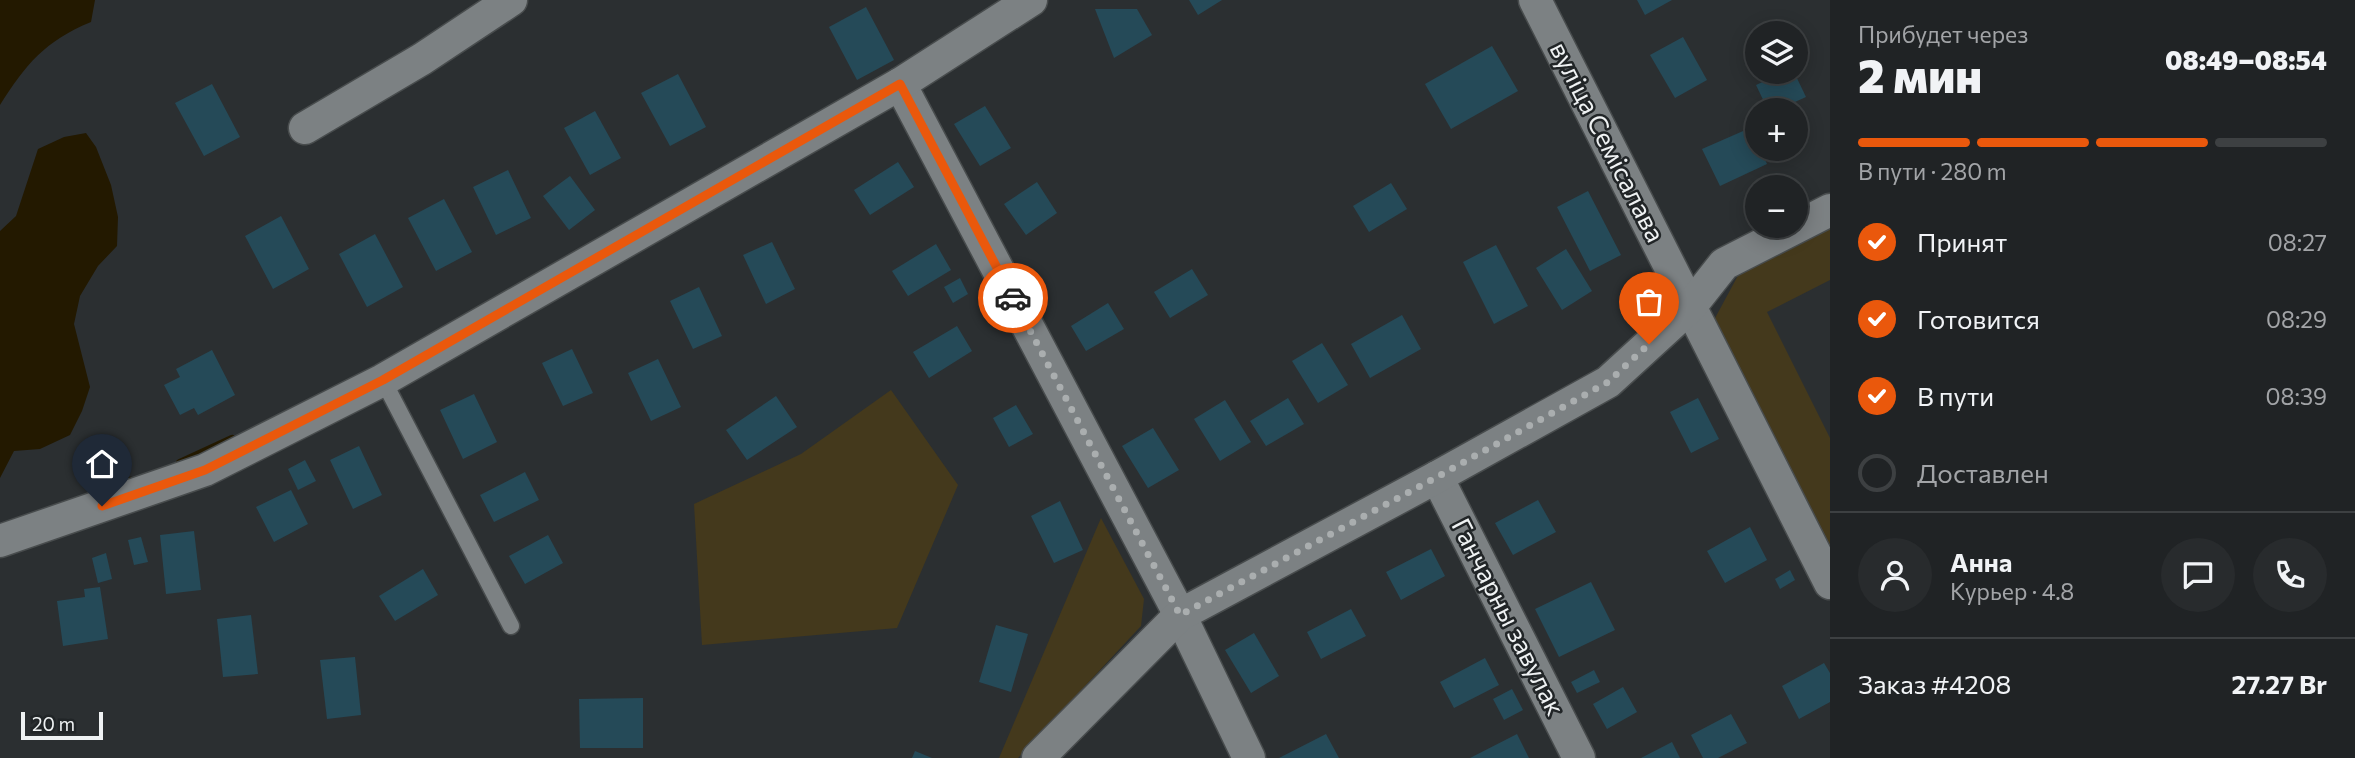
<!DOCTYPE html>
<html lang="ru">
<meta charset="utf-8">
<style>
:root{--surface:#202325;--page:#282b2d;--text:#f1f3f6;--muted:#a2a4a7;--line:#3d4042;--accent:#ea580c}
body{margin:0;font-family:Commissioner,sans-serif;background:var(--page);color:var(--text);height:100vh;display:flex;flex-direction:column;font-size:26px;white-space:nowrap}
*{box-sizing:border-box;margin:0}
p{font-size:23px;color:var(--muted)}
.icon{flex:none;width:38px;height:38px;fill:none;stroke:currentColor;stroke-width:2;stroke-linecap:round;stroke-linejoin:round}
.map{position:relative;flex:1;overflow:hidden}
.details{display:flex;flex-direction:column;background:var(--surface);width:525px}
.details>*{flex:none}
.tools{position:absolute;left:1745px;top:21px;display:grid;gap:14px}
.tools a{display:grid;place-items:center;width:63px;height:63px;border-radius:50%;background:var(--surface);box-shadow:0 4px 18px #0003,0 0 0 2px var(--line);font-size:35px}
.scale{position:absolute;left:21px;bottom:18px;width:82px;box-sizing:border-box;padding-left:7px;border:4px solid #eff2f3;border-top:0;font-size:19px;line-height:24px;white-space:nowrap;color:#eff2f3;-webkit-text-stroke:5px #212527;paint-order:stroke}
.pin{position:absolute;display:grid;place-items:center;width:60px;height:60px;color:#fff;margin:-72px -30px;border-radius:50% 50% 50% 0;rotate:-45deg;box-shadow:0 0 7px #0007}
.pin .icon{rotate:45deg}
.courier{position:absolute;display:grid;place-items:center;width:70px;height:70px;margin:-35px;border:5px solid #ea580c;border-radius:50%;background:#fff;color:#222;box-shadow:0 2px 9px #0007}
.head em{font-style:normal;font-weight:800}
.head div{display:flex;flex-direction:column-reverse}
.head{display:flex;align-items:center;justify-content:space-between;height:119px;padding:0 28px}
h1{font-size:46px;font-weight:800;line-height:52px}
.bar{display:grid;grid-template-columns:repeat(4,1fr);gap:10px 7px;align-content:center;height:84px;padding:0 28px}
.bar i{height:9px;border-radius:5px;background:var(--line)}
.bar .on{background:var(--accent)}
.bar p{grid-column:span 4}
.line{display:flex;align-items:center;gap:18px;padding:0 28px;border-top:2px solid var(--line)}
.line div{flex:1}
.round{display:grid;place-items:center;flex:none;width:74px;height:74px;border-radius:37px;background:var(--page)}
ol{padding:0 28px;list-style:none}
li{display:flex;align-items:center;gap:21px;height:77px}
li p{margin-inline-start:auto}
li .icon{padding:7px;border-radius:50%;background:var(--accent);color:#fff;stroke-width:4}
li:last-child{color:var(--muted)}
li i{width:38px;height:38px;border:4px solid var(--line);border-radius:50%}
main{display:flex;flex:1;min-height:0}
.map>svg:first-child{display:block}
</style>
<main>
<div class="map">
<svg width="1830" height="758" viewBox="0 0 1830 758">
<rect width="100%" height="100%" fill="#2b2f31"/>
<g fill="#44391c">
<polygon points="1830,223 1830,280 1767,312 1830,438 1830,552 1714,320 1742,268"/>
<polygon points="891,390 958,485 897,628 702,645 694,504 801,454"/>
<polygon points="1101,518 1144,599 1141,626 1018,758 999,758"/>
</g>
<g fill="#231900">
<path d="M0,0H95L91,22C45,41 26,64 0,105Z"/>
<polygon points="86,133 96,147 111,185 118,217 117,246 98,266 80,296 74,324 90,387 82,411 70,435 40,449 14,451 0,478 0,231 16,216 38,149 64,137"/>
</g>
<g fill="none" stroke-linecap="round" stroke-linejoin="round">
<g stroke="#231900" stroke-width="8">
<polyline points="180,463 232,439"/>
<polyline points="87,477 133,481"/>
</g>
</g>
<g fill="#254a58">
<polygon points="1189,0 1222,0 1198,15"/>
<polygon points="1637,0 1672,0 1645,15"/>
<polygon points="866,7 894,60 857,80 829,27"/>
<polygon points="1095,9 1137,9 1152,35 1114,58"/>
<polygon points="1683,37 1707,80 1675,98 1650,55"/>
<polygon points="1492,46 1518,91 1451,129 1425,84"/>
<polygon points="1784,72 1794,72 1806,97 1777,110 1768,110 1756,85"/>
<polygon points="678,74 706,127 670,146 641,93"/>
<polygon points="212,84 240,137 204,156 175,103"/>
<polygon points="985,106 1011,148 980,166 954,124"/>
<polygon points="595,111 621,158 590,175 564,128"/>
<polygon points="1750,128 1757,143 1757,149 1760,149 1767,164 1720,186 1702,149"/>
<polygon points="898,162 914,187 870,215 854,190"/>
<polygon points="508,170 531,218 496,235 473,187"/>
<polygon points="570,176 595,210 569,230 543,196"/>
<polygon points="1037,182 1057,213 1026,235 1004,204"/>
<polygon points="1391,183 1407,209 1369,232 1353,206"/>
<polygon points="1588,191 1621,255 1590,271 1557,207"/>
<polygon points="444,199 472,252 436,271 408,218"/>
<polygon points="281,216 309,269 273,289 245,236"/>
<polygon points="375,234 403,287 367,307 339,254"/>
<polygon points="772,242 795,289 766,304 743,255"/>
<polygon points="936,244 951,270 908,296 892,271"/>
<polygon points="1496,245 1528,306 1494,324 1463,262"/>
<polygon points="1566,249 1592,291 1562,310 1536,268"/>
<polygon points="1192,269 1208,295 1170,318 1154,292"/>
<polygon points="960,278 968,294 953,303 944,287"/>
<polygon points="699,287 722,336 693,349 670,301"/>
<polygon points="1108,303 1124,329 1086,351 1071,326"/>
<polygon points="1402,315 1421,349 1370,378 1351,344"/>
<polygon points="957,326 972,351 929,378 913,352"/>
<polygon points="1322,343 1348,385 1318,403 1292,361"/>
<polygon points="572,349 593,393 563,406 542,363"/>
<polygon points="212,350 235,395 198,415 194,408 180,415 164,385 180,377 176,369"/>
<polygon points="658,359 681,407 651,421 628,373"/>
<polygon points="474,394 497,442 463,459 440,410"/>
<polygon points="776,396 797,427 747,460 726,430"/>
<polygon points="1288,398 1304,424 1266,446 1250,421"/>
<polygon points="1698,398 1719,439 1691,453 1670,412"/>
<polygon points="1225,400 1251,442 1220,461 1194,419"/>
<polygon points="1016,405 1033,434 1009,447 993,418"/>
<polygon points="1153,428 1179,470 1148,488 1122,446"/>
<polygon points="359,446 382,495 353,509 330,460"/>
<polygon points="305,460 316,481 298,490 288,469"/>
<polygon points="525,472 539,500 494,522 480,495"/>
<polygon points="291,490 308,524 274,542 256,507"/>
<polygon points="1538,500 1556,532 1513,555 1495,523"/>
<polygon points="1060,501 1083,550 1054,563 1031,516"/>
<polygon points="1750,527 1767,560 1725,583 1707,551"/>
<polygon points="194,531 201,590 166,594 160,535"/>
<polygon points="548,535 563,563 525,584 509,556"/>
<polygon points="141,537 148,562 134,565 128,540"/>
<polygon points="1431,549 1445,576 1401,600 1386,572"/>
<polygon points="106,553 112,579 98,583 92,558"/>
<polygon points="423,569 438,595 395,621 379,596"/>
<polygon points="1790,570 1795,580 1780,589 1775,579"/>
<polygon points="1591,582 1615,630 1559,657 1535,609"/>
<polygon points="100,587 108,639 63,646 57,601 85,597 84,589"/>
<polygon points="1351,609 1366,636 1321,659 1307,632"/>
<polygon points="251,615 258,674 223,677 217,619"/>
<polygon points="996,625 1028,634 1011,692 979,682"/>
<polygon points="1254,633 1279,676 1251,693 1225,650"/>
<polygon points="355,657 361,715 327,719 320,660"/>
<polygon points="1485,658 1499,685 1454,708 1440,682"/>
<polygon points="1824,663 1830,673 1830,702 1799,719 1782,686"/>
<polygon points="1594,670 1600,682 1577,693 1571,682"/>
<polygon points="1623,687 1637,712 1607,729 1593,704"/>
<polygon points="1512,689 1523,710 1504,720 1493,699"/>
<polygon points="643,698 643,748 580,748 579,699"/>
<polygon points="1731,714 1747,743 1718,758 1703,758 1691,735"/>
<polygon points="1326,734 1339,758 1279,758"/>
<polygon points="1517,734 1529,758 1470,758"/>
<polygon points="1672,742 1680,758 1641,758"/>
<polygon points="915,751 932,758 912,758"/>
</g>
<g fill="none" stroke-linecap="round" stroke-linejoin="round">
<g stroke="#484c4d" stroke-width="19">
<polyline id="service" points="383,380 511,626"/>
</g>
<g stroke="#484c4d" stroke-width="35">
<g id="minor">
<polyline points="1535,0 1830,583"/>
<polyline points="900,84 1180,615 1249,758"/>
<polyline points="305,128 422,59 511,0"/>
<polyline points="1437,477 1579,758"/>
<polyline points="0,541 205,470 383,380 900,84 1031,0"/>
<polyline points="1038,758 1180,615 1437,477 1608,382 1690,307 1724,264 1830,210"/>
</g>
</g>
<use href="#service" stroke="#7c8183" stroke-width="16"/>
<use href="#minor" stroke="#7c8183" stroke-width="32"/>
</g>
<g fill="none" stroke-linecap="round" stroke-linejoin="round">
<polyline stroke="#aaaeaf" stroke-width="7" stroke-dasharray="0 12.6" points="1013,298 1180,615 1437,477 1608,382 1649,344"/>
<polyline stroke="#ea580c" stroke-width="9" points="102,506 205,470 383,380 900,84 1013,298"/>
</g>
<g text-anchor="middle" stroke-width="5" stroke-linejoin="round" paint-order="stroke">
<g font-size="26" fill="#eff2f3" stroke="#212527">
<text transform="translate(1607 142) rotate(63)" y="9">вуліца Семісалава</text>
<text transform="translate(1508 617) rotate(63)" y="9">Ганчарны завулак</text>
</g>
</g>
</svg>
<div class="tools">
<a><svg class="icon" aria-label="layers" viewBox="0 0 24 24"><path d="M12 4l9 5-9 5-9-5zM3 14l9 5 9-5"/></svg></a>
<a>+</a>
<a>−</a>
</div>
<div class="scale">20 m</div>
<div class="pin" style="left:1649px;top:344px;background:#ea580c"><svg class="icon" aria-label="bag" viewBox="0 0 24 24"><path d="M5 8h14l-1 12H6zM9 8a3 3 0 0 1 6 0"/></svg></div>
<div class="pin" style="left:102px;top:506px;background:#1f2937"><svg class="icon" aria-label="home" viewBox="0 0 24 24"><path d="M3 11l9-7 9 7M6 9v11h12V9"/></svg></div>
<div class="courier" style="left:1013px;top:298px"><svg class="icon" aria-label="car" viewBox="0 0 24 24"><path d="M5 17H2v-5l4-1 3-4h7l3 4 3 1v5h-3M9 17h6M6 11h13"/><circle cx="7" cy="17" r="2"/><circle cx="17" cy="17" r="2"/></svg></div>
</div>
<section class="details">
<div class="head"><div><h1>2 мин</h1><p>Прибудет через</p></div><em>08:49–08:54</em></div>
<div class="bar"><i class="on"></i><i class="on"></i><i class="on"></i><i></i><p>В пути · 280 m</p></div>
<ol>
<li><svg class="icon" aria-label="check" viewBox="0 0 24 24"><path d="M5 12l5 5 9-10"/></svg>Принят<p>08:27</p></li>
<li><svg class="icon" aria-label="check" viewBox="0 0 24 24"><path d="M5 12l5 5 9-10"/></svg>Готовится<p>08:29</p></li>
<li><svg class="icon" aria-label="check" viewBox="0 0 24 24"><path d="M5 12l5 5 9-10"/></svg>В пути<p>08:39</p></li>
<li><i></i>Доставлен</li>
</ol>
<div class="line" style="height:126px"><a class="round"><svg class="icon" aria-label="person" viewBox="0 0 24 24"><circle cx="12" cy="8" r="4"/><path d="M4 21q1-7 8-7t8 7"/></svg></a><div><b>Анна</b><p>Курьер · 4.8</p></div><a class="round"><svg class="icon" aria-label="chat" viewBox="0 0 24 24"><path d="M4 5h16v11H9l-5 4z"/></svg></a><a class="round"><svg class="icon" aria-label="phone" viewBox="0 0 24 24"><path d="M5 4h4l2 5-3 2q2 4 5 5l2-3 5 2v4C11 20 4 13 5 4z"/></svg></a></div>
<div class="line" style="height:91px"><div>Заказ #4208</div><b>27.27 Br</b></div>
</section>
</main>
